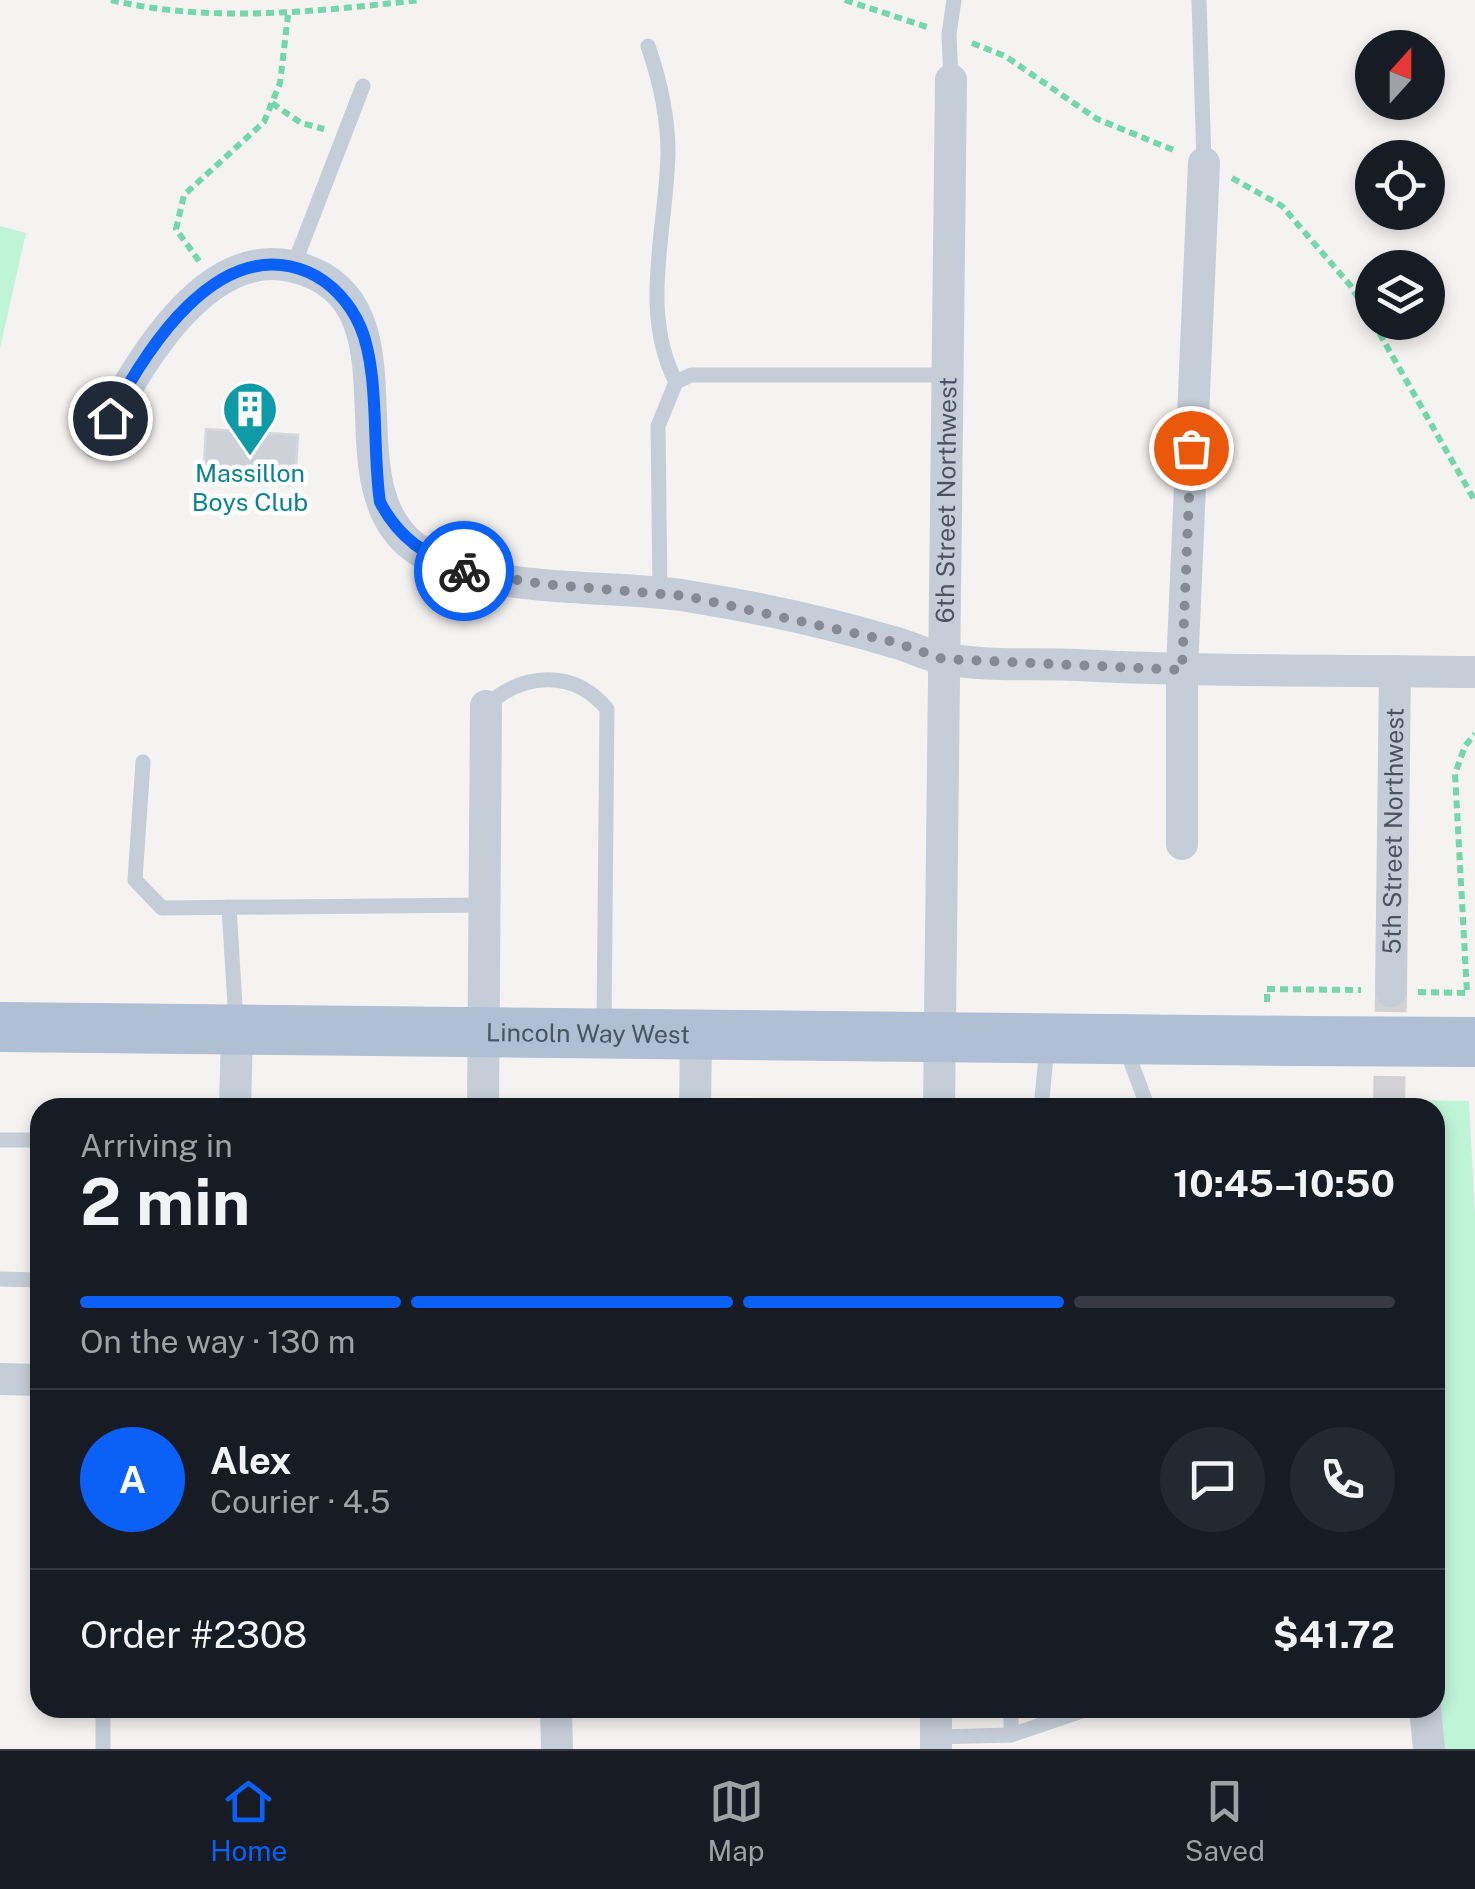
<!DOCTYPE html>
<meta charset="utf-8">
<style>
:root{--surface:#171b24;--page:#242831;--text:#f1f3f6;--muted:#9ea1a6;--line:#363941;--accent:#0a60f7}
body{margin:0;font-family:"Public Sans",sans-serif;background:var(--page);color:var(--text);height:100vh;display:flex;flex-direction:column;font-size:38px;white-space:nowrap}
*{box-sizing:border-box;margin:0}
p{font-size:32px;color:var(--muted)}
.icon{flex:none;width:55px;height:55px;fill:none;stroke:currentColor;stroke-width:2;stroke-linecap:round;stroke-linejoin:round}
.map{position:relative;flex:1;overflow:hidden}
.drawer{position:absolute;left:30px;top:1098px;width:1415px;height:620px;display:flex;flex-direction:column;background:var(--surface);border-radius:30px;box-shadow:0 5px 15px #0003}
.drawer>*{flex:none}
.needle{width:65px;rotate:21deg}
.buttons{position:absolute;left:1355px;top:30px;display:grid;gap:20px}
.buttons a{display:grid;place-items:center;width:90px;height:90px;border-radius:50%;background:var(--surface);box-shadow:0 5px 15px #0003;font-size:50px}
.pin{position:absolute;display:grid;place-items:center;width:85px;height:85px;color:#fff;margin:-42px;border:5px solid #fff;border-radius:50%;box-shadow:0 2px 10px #0007}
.courier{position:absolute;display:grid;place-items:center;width:100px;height:100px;margin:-50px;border:8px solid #0a60f7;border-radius:50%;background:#fff;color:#222;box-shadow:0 2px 12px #0007}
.head em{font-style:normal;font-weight:700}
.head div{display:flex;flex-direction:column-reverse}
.head{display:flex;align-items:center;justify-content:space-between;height:170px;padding:0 50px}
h1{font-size:65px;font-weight:700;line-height:75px}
.bar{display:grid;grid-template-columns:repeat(4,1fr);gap:15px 10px;align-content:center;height:120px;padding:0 50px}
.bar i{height:12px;border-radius:8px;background:var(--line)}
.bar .selected{background:var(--accent)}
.bar p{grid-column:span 4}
.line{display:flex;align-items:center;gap:25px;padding:0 50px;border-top:2px solid var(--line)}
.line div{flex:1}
.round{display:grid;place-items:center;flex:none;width:105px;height:105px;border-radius:52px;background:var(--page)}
.menu{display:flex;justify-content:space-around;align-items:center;height:140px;border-top:2px solid var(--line);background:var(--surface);font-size:28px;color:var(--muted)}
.menu a{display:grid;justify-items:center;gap:5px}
.menu .selected{color:var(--accent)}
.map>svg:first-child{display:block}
</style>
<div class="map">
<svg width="1475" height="1749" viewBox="0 0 1475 1749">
<rect width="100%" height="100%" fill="#f5f2f2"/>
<g fill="#fefaed">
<polygon points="710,1097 902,1099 902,1108 710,1108"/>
<polygon points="1169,1100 1169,1108 981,1108 981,1101"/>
</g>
<g fill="#bff4d7">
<polygon points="0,226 26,233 0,348"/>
<polygon points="1406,1100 1469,1101 1475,1216 1475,1749 1439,1749 1442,1718 1435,1681 1435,1108 1405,1108"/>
</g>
<polygon fill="#ced1d8" stroke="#d6d8de" stroke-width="2.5" points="206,429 298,435 295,486 203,481"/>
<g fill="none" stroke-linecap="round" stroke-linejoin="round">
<polyline stroke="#d2d2d5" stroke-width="32" stroke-dasharray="32 16" stroke-linecap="butt" points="1389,1108 1391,991"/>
<g stroke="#73d6ac" stroke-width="6" stroke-dasharray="8 5" stroke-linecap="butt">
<path d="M111,0C212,24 319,11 421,0"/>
<polyline points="845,0 927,27"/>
<polyline points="972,43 1005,56 1097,119 1176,151"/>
<polyline points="272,103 301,123 324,129"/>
<polyline points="1232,178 1282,206 1350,285 1372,321"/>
<polyline points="199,261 176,229 184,195 264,122 280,83 288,15"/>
<polyline points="1373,322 1475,501"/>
<polyline points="1418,992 1467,993 1455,774 1465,746 1475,734"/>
<polyline points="1267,1002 1267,989 1361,990"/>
</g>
<g stroke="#c5cdd8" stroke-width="15">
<polyline points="1199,0 1204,163"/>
<path d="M648,46C660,81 668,115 668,152C667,228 639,311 676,382"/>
<polyline points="951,80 949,34 954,0"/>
<polyline points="293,267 363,86"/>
<polyline points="660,593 658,426 676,382 691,375 950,375"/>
<path d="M486,706C522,673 573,668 607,709L604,1026"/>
<polyline points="143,762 135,880 162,908 484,905"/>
<polyline points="229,907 236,1022"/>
<polyline points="1125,1046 1148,1108"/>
<polyline points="1041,1108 1047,1047"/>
<polyline points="0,1140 40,1140"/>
<polyline points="0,1279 40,1280"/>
<polyline points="103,1708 103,1749"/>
<polyline points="1011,1735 1011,1708"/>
<polyline points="936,1737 1011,1735 1091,1708"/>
</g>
<g stroke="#c5cdd8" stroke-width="32">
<path d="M97,443C130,379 199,246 291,266C427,297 325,480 414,547C482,597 605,583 687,596C756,607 826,622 893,642C910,646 925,655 942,658C984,667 1034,663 1077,665C1209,672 1342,670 1475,672"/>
<polyline points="1182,844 1182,670 1204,163"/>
<path id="s1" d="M1391,991L1395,671"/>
<polyline points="235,1108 237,1032"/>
<polyline points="483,1108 486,706"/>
<polyline points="695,1108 696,1037"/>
<path id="s2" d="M939,1108L951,80"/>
<polyline points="0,1379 40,1380"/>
<polyline points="556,1708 557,1749"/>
<polyline points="1425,1708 1429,1749"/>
<polyline points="936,1749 936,1708"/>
</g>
<path stroke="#b0bfd3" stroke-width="50" id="s3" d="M0,1027L1305,1041"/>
<polyline stroke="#b0bfd3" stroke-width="50" points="1305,1041 1475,1042"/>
</g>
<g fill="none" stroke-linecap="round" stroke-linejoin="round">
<polyline stroke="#858b94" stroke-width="10" stroke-dasharray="0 18" points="464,571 542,584 686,596 894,642 943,659 1182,670 1191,448"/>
<path stroke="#0a60f7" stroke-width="12" d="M110,418C145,351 217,234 308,272C331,282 350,303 360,326C380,371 372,451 380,502C399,539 426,555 464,571"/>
</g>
<defs>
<g id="building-pin" transform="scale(2.875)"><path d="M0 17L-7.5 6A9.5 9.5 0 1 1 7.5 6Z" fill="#0f9aa8" stroke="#fff"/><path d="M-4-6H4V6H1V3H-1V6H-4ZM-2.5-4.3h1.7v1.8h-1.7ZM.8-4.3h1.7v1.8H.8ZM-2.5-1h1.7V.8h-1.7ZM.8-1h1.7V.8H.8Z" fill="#fff"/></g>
</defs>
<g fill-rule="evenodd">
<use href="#building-pin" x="250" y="409"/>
</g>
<g text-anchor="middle" stroke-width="9" stroke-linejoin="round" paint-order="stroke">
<g font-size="25" fill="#0d838f" stroke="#fff">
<text x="250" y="482">Massillon<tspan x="250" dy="29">Boys Club</tspan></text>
</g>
<g font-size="25" fill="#485462" stroke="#fff">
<text dy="9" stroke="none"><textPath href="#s2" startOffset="608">6th Street Northwest</textPath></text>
<text dy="9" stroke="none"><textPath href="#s1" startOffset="160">5th Street Northwest</textPath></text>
<text dy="9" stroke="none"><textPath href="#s3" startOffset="588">Lincoln Way West</textPath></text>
</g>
</g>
</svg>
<div class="buttons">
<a><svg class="needle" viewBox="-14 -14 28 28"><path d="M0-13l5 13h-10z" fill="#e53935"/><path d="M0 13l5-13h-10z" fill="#9ea1a6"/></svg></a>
<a><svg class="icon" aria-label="locate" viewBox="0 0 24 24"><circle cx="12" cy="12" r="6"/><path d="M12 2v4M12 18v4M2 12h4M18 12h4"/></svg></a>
<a><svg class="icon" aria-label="layers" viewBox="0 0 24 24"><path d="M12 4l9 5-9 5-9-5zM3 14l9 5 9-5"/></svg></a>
</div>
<div class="pin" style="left:1191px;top:448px;background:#ea580c"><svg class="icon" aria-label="bag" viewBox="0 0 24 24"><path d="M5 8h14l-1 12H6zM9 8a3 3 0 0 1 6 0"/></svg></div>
<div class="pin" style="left:110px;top:418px;background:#1f2937"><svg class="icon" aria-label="home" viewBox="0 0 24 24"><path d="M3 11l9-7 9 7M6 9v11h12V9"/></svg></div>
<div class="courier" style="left:464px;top:571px"><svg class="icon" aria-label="bike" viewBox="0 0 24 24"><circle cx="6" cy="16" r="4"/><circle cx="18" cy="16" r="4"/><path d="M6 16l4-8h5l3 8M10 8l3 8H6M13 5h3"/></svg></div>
<section class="drawer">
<div class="head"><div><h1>2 min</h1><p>Arriving in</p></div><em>10:45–10:50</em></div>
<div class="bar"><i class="selected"></i><i class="selected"></i><i class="selected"></i><i></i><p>On the way · 130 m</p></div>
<div class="line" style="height:180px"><b class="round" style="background:var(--accent);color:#fff">A</b><div><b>Alex</b><p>Courier · 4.5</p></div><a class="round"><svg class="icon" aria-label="chat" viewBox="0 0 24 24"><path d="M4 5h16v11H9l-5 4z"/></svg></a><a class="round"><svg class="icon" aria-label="phone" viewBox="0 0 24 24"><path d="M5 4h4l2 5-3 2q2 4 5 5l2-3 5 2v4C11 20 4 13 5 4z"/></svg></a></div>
<div class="line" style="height:130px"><div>Order #2308</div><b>$41.72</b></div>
</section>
</div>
<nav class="menu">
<a class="selected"><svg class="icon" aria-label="home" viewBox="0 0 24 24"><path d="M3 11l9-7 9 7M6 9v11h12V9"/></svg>Home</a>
<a><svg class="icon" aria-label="map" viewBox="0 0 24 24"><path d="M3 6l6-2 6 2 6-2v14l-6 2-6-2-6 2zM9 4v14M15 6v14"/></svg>Map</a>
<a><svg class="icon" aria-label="saved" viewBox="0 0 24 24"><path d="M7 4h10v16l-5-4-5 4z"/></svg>Saved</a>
</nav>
